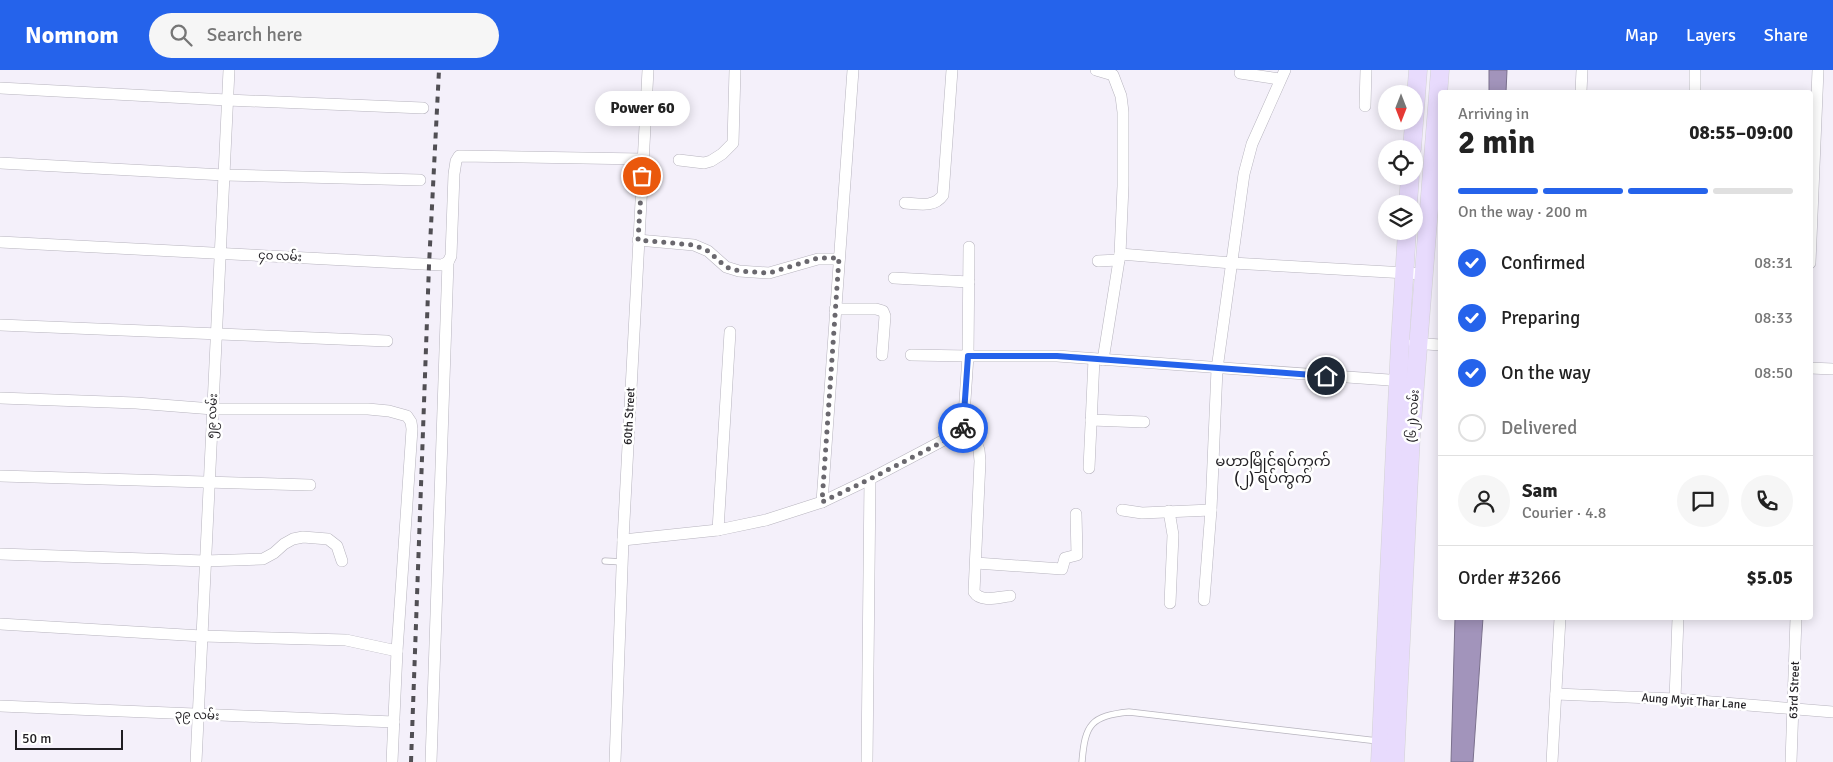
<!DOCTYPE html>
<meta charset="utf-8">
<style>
:root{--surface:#fff;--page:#f6f6f6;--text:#222;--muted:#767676;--line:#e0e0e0;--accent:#2563eb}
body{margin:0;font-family:Signika,"Noto Sans Myanmar",sans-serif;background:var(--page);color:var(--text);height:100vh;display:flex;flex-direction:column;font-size:19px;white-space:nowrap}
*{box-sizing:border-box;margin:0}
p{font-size:16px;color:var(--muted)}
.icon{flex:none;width:28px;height:28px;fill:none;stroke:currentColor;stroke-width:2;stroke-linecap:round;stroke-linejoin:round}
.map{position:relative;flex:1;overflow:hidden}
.sheet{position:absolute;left:1438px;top:20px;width:375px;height:530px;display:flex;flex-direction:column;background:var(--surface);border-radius:5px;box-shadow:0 2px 12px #0003}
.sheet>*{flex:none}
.needle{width:32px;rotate:180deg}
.controls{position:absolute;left:1378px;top:15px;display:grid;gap:10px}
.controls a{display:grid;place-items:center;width:45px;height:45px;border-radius:50%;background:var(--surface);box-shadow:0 2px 12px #0003;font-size:25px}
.scale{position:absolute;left:15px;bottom:12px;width:108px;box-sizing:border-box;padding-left:5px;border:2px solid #201e22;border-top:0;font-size:14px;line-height:18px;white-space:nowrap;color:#201e22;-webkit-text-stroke:4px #fff;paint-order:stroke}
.pin{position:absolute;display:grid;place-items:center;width:42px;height:42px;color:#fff;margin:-21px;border:2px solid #fff;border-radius:50%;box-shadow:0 1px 5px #0007}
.courier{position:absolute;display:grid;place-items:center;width:50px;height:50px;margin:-25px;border:4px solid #2563eb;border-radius:50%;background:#fff;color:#222;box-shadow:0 1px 6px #0007}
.bubble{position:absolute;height:35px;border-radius:18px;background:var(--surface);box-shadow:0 2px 12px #0003;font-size:16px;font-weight:800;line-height:35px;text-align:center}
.summary em{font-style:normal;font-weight:800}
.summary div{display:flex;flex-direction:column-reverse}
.summary{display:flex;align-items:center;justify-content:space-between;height:85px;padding:0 20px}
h1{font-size:32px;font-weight:800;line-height:38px}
.bar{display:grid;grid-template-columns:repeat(4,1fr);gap:8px 5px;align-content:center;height:60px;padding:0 20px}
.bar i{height:6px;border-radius:4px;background:var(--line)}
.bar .active{background:var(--accent)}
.bar p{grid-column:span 4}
.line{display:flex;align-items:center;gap:12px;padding:0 20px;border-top:1px solid var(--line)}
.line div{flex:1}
.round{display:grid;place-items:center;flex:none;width:52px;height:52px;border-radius:26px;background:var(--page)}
ol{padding:0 20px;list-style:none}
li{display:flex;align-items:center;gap:15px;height:55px}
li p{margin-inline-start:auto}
li .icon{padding:5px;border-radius:50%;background:var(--accent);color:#fff;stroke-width:4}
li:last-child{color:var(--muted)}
li i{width:28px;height:28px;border:2px solid var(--line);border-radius:50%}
header{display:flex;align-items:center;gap:30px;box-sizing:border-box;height:70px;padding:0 25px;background:var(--accent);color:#fff}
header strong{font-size:24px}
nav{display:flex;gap:28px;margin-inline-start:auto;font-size:18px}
.search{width:350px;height:45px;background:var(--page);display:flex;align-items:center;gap:12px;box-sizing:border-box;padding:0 18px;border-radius:28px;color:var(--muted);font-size:19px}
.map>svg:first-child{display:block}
</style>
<header>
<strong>Nomnom</strong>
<div class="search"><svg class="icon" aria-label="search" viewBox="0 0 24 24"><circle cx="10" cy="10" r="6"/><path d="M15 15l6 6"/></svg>Search here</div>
<nav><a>Map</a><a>Layers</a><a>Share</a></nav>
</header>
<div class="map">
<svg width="1833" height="692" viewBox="0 0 1833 692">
<rect width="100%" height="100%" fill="#f4f0fa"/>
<g fill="#a294bb" stroke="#7b718d">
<polygon points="1489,0 1507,0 1506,22 1489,22"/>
<polygon points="1455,548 1483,548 1473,692 1451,692"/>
</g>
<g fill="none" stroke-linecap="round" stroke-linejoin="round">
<g stroke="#b7b4be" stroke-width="7">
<g id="service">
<polyline points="605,491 623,492"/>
<path d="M1082,692C1085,654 1091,646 1129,642L1378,671"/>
</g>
</g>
<g stroke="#b7b4be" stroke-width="12">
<g id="minor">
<polyline points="1096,0 1113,5 1121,26 1123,42 1123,116 1120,184 1103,290"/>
<polyline points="1240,3 1279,9"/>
<polyline points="0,18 227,30 423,38"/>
<polyline points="1581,22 1582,0"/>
<polyline points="1695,22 1695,0"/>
<polyline points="1365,36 1366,0"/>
<polyline points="679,90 704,93 711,91 722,84 733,73 735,0"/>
<polyline points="0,93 224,105 420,110"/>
<path d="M905,133C919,134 934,138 943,125L952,0"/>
<polyline points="638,170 694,175 708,181 726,197 739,201 769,203 818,189 839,189"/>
<polyline points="0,172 442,195 448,192 451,186 454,104 456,91 459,86 642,89"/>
<polyline points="1120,184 1232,193 1424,204"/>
<polyline points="1098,191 1119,190"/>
<polyline points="1810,193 1818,0"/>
<polyline points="894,208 969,212"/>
<polyline points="835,239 876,239 883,241 885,246 882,285"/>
<polyline points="0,255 387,271"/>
<polyline points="1414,273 1440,275"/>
<polyline points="911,285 968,286 969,177"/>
<polyline points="1810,298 1833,299"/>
<polyline points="0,328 136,333 213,339 368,339 389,341 407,346 411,352 412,359 397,581 392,692"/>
<polyline points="1091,350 1144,352"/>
<path d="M963,360L973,364L979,380L980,391L974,522C981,533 999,527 1010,526"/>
<polyline points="1089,398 1094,289"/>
<polyline points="0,406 310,415"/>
<polyline points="822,432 870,409"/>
<polyline points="1122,440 1142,443 1211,440"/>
<polyline points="1169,441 1173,465 1170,533"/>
<polyline points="718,460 730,262"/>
<polyline points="623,470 718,460 766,450 822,432 853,0"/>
<polyline points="0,484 205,491 263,489 274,483 284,474 293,469 303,467 328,469 337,476 342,491"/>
<polyline points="976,493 1062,499 1065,488 1077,485 1076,444"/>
<polyline points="1204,530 1211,440 1217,299 1244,104 1252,74 1285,0"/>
<polyline points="0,554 202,566 346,570 397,581"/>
<polyline points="1556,624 1675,629 1833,642"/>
<polyline points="1675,629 1678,548"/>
<polyline points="0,636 394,652"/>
<polyline points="196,692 229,0"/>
<polyline points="431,692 448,192"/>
<polyline points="615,692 623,470 648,0"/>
<polyline points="867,692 870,409 963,360 968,286 1057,286 1403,311"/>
<polyline points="1552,692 1560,548"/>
<polyline points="1791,692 1796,548"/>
</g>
</g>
<g stroke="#d2d2d3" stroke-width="19">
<g id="primary">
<polyline points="1412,79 1418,0"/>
<polyline points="1408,134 1410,106"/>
<polyline points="1380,692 1400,273 1407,161"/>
<polyline points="1395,692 1411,366 1440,0"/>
</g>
</g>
<use href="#service" stroke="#fff" stroke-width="5.5"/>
<use href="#minor" stroke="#fff" stroke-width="11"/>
<use href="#primary" stroke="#e8dbfd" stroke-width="18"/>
<polyline stroke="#514f54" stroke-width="4" stroke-dasharray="6 6" stroke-linecap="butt" points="411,692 429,195 439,0"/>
</g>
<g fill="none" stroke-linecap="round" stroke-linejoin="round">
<polyline stroke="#6a686e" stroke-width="5" stroke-dasharray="0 9" points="642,106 638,170 694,175 708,181 726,197 739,201 769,203 818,188 839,188 822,432 870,409 952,367 963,358"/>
<polyline stroke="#2563eb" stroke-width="6" points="963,358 968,286 1057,286 1326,306"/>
</g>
<g text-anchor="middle" stroke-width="5" stroke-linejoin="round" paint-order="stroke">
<g font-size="12" fill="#201e22" stroke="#fff">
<text transform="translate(280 186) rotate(3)" y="4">၄၀ လမ်း</text>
<text transform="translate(212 346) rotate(-87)" y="4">၅၉ လမ်း</text>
<text transform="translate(629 346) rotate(-87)" y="4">60th Street</text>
<text transform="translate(1413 346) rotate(-86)" y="4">(၆၂) လမ်း</text>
<text transform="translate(1794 620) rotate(-88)" y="4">63rd Street</text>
<text transform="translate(1694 631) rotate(4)" y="4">Aung Myit Thar Lane</text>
<text transform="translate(197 645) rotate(2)" y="4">၃၉ လမ်း</text>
</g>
<g font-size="15" fill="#201e22" stroke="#fff">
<text x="1273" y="396">မဟာမြိုင်ရပ်ကွက်<tspan x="1273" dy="17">(၂) ရပ်ကွက်</tspan></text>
</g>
</g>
</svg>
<div class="controls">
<a><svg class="needle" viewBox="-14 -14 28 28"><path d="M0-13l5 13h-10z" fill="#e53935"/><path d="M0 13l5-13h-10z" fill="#767676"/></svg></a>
<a><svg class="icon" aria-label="locate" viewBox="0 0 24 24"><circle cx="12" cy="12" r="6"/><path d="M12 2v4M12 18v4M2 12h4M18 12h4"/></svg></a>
<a><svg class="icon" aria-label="layers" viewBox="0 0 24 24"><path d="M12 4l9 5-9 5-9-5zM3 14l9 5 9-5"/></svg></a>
</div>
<div class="scale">50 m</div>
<div class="pin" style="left:642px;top:106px;background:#ea580c"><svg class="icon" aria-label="bag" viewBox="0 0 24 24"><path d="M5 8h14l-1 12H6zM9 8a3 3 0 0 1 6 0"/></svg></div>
<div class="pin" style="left:1326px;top:306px;background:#1f2937"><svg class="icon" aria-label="home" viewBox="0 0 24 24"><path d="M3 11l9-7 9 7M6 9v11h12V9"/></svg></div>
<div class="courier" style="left:963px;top:358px"><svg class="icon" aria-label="bike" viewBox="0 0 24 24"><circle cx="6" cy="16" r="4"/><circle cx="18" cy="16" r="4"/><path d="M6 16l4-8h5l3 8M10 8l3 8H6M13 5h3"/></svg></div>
<div class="bubble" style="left:595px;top:21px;width:95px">Power 60</div>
<section class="sheet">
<div class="summary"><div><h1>2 min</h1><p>Arriving in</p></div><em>08:55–09:00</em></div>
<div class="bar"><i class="active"></i><i class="active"></i><i class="active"></i><i></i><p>On the way · 200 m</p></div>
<ol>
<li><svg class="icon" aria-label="check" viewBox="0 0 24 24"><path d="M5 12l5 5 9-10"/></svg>Confirmed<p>08:31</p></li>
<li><svg class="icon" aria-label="check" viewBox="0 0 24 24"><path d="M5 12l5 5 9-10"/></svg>Preparing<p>08:33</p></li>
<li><svg class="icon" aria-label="check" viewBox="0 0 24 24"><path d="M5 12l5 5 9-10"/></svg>On the way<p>08:50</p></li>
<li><i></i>Delivered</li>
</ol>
<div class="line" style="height:90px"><a class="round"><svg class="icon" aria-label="person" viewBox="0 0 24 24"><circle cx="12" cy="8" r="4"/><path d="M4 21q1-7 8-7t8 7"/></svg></a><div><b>Sam</b><p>Courier · 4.8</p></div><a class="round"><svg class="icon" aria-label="chat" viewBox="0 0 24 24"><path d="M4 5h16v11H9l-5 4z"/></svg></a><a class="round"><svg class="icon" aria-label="phone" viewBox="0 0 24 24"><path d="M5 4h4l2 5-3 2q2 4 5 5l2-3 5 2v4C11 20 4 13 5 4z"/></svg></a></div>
<div class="line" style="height:65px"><div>Order #3266</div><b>$5.05</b></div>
</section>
</div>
